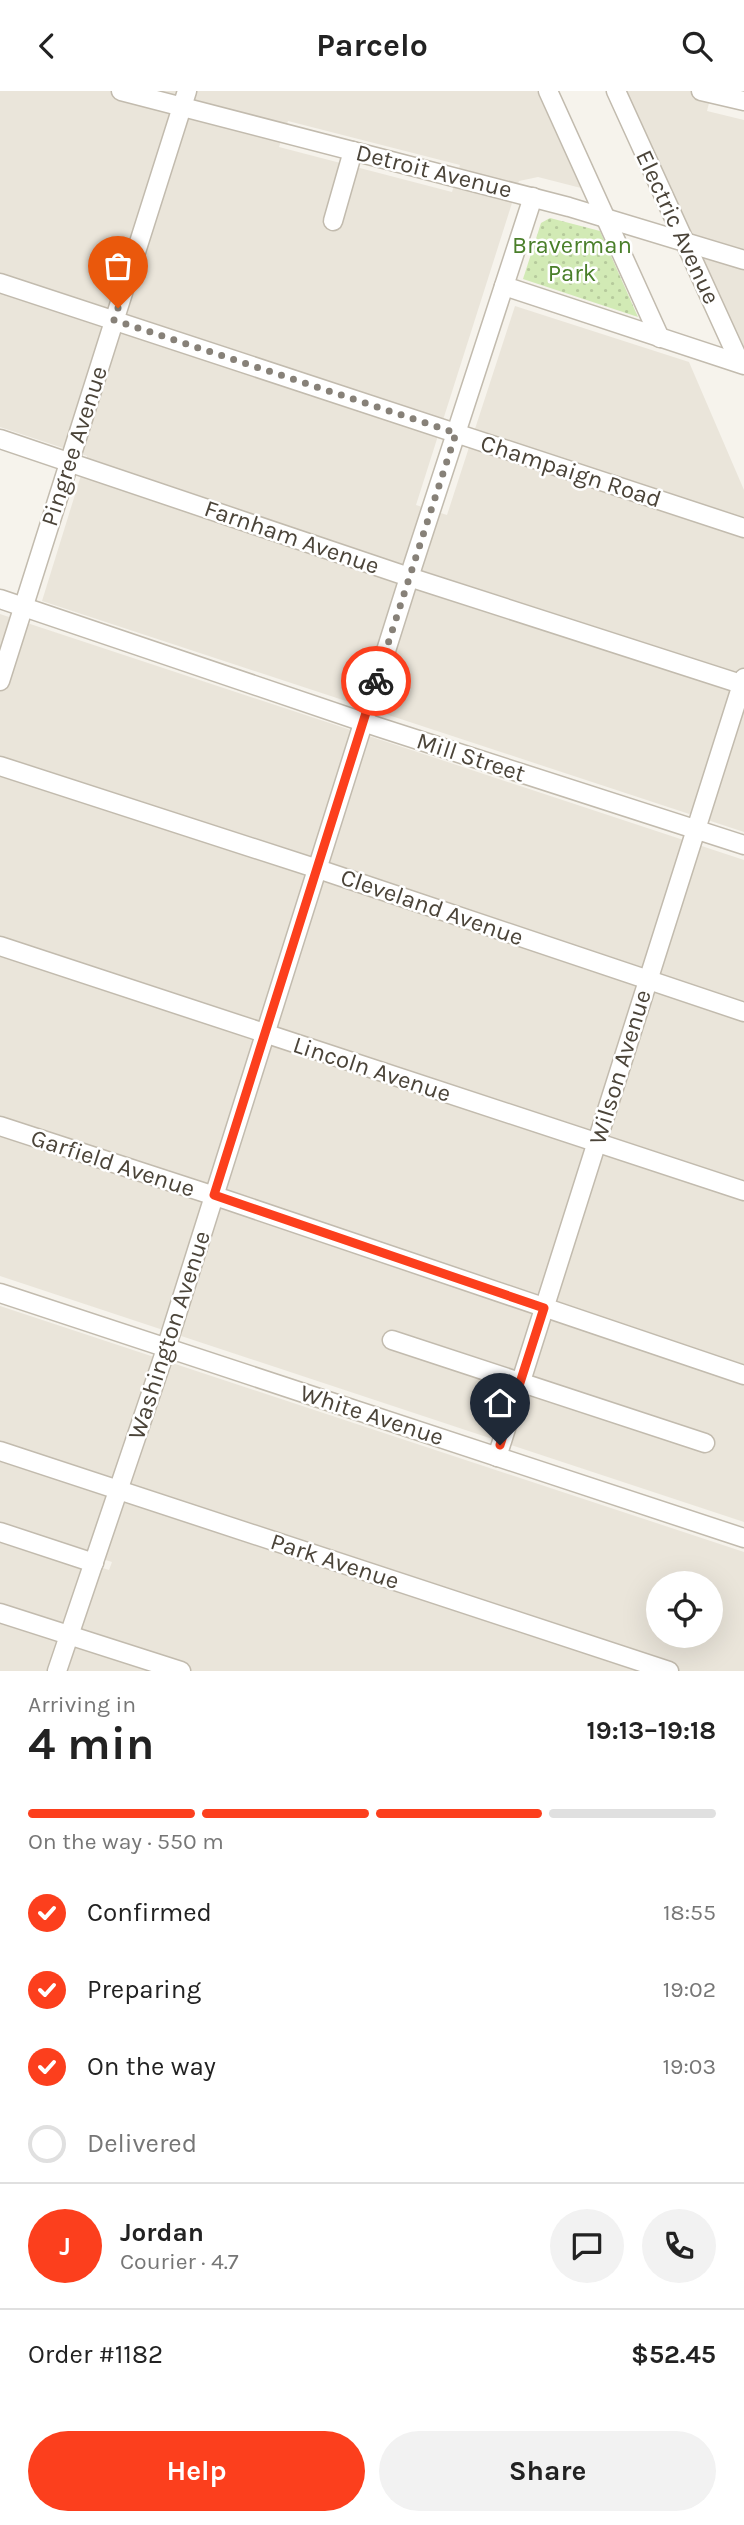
<!DOCTYPE html>
<meta charset="utf-8">
<style>
:root{--surface:#fff;--page:#f2f2f2;--text:#222;--muted:#767676;--line:#e0e0e0;--accent:#fc3f1d}
body{margin:0;font-family:Karla,sans-serif;background:var(--page);color:var(--text);height:100vh;display:flex;flex-direction:column;font-size:26px;white-space:nowrap}
*{box-sizing:border-box;margin:0}
p{font-size:23px;color:var(--muted)}
.icon{flex:none;width:38px;height:38px;fill:none;stroke:currentColor;stroke-width:2;stroke-linecap:round;stroke-linejoin:round}
.map{position:relative;height:1580px;overflow:hidden}
.sheet{display:flex;flex-direction:column;background:var(--surface);flex:1}
.sheet>*{flex:none}
.buttons{position:absolute;left:646px;top:1480px;display:grid;gap:14px}
.buttons a{display:grid;place-items:center;width:77px;height:77px;border-radius:50%;background:var(--surface);box-shadow:0 7px 28px #0002;font-size:35px}
.pin{position:absolute;display:grid;place-items:center;width:60px;height:60px;color:#fff;margin:-72px -30px;border-radius:50% 50% 50% 0;rotate:-45deg;box-shadow:0 0 7px #0007}
.pin .icon{rotate:45deg}
.courier{position:absolute;display:grid;place-items:center;width:70px;height:70px;margin:-35px;border:5px solid #fc3f1d;border-radius:50%;background:#fff;color:#222;box-shadow:0 2px 9px #0007}
.headline em{font-style:normal;font-weight:700}
.headline div{display:flex;flex-direction:column-reverse}
.headline{display:flex;align-items:center;justify-content:space-between;height:119px;padding:0 28px}
h1{font-size:46px;font-weight:700;line-height:52px}
.bar{display:grid;grid-template-columns:repeat(4,1fr);gap:10px 7px;align-content:center;height:84px;padding:0 28px}
.bar i{height:9px;border-radius:5px;background:var(--line)}
.bar .active{background:var(--accent)}
.bar p{grid-column:span 4}
.line{display:flex;align-items:center;gap:18px;padding:0 28px;border-top:2px solid var(--line)}
.line div{flex:1}
.round{display:grid;place-items:center;flex:none;width:74px;height:74px;border-radius:37px;background:var(--page)}
ol{padding:0 28px;list-style:none}
li{display:flex;align-items:center;gap:21px;height:77px}
li p{margin-inline-start:auto}
li .icon{padding:7px;border-radius:50%;background:var(--accent);color:#fff;stroke-width:4}
li:last-child{color:var(--muted)}
li i{width:38px;height:38px;border:4px solid var(--line);border-radius:50%}
.action{display:flex;gap:14px;margin-top:auto;padding:14px 28px}
.action a{flex:1;height:80px;border-radius:42px;background:var(--accent);color:#fff;font-size:28px;font-weight:700;line-height:80px;text-align:center}
.action a+a{background:var(--page);color:var(--text)}
header{display:flex;justify-content:space-between;align-items:center;height:91px;padding:0 28px;background:var(--surface);font-size:32px;font-weight:700}
.map>svg:first-child{display:block}
</style>
<header><svg class="icon" aria-label="back" viewBox="0 0 24 24"><path d="M15 5l-7 7 7 7"/></svg>Parcelo<svg class="icon" aria-label="search" viewBox="0 0 24 24"><circle cx="10" cy="10" r="6"/><path d="M15 15l6 6"/></svg></header>
<div class="map">
<svg width="744" height="1580" viewBox="0 0 744 1580">
<defs>
<pattern id="green-dots" width="8" height="8" patternUnits="userSpaceOnUse" patternTransform="scale(1.75)"><rect width="8" height="8" fill="#d2eab5"/><path d="M2 2h.1M6 6h.1" fill="none" stroke="#b6ca9c" stroke-width="1.8" stroke-linecap="round"/></pattern>
</defs>
<rect width="100%" height="100%" fill="#f6f3ec"/>
<g fill="#eae5da" fill-rule="evenodd">
<path d="M0,0H537L581,97L538,86L519,90L416,414L447,424L515,215L689,271L744,399V741L42,510L87,365L0,336ZM288,30L460,74L452,101L279,56Z"/>
<polygon points="627,0 712,0 707,20 744,29 744,257"/>
<polygon points="0,523 744,769 744,1431 0,1185"/>
<path d="M0,1215L744,1461V1580H0V1444L109,1479L112,1471L0,1436ZM658,1493H710V1545H658Z"/>
</g>
<polygon fill="url(#green-dots)" points="550,127 600,140 638,226 523,188 541,132"/>
<g fill="none" stroke-linecap="round" stroke-linejoin="round">
<g stroke="#c2bbae" stroke-width="21">
<g id="minor">
<polyline points="121,0 569,116 744,169"/>
<polyline points="548,0 660,247"/>
<polyline points="616,0 740,272"/>
<polyline points="701,0 744,10"/>
<polyline points="333,130 353,60"/>
<polyline points="0,192 744,437"/>
<polyline points="504,195 744,274"/>
<polyline points="0,348 409,486 744,594"/>
<polyline points="0,508 378,636 744,754"/>
<polyline points="0,590 187,0"/>
<polyline points="0,675 318,778 744,921"/>
<polyline points="0,855 744,1100"/>
<polyline points="0,1035 227,1109 744,1284"/>
<polyline points="0,1202 744,1447"/>
<polyline points="392,1249 705,1352"/>
<polyline points="0,1360 669,1580"/>
<polyline points="497,1366 744,587"/>
<polyline points="0,1441 94,1472"/>
<polyline points="0,1522 181,1580"/>
<polyline points="57,1580 163,1267 413,474 533,106"/>
</g>
</g>
<use href="#minor" stroke="#fff" stroke-width="18"/>
</g>
<g fill="none" stroke-linecap="round" stroke-linejoin="round">
<polyline stroke="#878178" stroke-width="7" stroke-dasharray="0 12.6" points="118,217 114,229 456,342 376,590"/>
<polyline stroke="#fc3f1d" stroke-width="9" points="376,590 214,1104 544,1217 500,1354"/>
</g>
<g text-anchor="middle" stroke-width="5" stroke-linejoin="round" paint-order="stroke">
<g font-size="24" fill="#4b4439" stroke="#fff">
<text transform="translate(434 80) rotate(14)" y="8">Detroit Avenue</text>
<text transform="translate(678 136) rotate(65)" y="8">Electric Avenue</text>
<text transform="translate(74 355) rotate(-72)" y="8">Pingree Avenue</text>
<text transform="translate(571 380) rotate(18)" y="8">Champaign Road</text>
<text transform="translate(292 446) rotate(19)" y="8">Farnham Avenue</text>
<text transform="translate(471 666) rotate(18)" y="8">Mill Street</text>
<text transform="translate(432 816) rotate(19)" y="8">Cleveland Avenue</text>
<text transform="translate(620 976) rotate(-73)" y="8">Wilson Avenue</text>
<text transform="translate(372 978) rotate(18)" y="8">Lincoln Avenue</text>
<text transform="translate(113 1072) rotate(18)" y="8">Garfield Avenue</text>
<text transform="translate(169 1244) rotate(-72)" y="8">Washington Avenue</text>
<text transform="translate(372 1324) rotate(18)" y="8">White Avenue</text>
<text transform="translate(335 1470) rotate(18)" y="8">Park Avenue</text>
</g>
<g font-size="24" fill="#4a7f2a" stroke="#fff">
<text x="572" y="162">Braverman<tspan x="572" dy="28">Park</tspan></text>
</g>
</g>
</svg>
<div class="buttons">
<a><svg class="icon" aria-label="locate" viewBox="0 0 24 24"><circle cx="12" cy="12" r="6"/><path d="M12 2v4M12 18v4M2 12h4M18 12h4"/></svg></a>
</div>
<div class="pin" style="left:118px;top:217px;background:#ea580c"><svg class="icon" aria-label="bag" viewBox="0 0 24 24"><path d="M5 8h14l-1 12H6zM9 8a3 3 0 0 1 6 0"/></svg></div>
<div class="pin" style="left:500px;top:1354px;background:#1f2937"><svg class="icon" aria-label="home" viewBox="0 0 24 24"><path d="M3 11l9-7 9 7M6 9v11h12V9"/></svg></div>
<div class="courier" style="left:376px;top:590px"><svg class="icon" aria-label="bike" viewBox="0 0 24 24"><circle cx="6" cy="16" r="4"/><circle cx="18" cy="16" r="4"/><path d="M6 16l4-8h5l3 8M10 8l3 8H6M13 5h3"/></svg></div>
</div>
<section class="sheet">
<div class="headline"><div><h1>4 min</h1><p>Arriving in</p></div><em>19:13–19:18</em></div>
<div class="bar"><i class="active"></i><i class="active"></i><i class="active"></i><i></i><p>On the way · 550 m</p></div>
<ol>
<li><svg class="icon" aria-label="check" viewBox="0 0 24 24"><path d="M5 12l5 5 9-10"/></svg>Confirmed<p>18:55</p></li>
<li><svg class="icon" aria-label="check" viewBox="0 0 24 24"><path d="M5 12l5 5 9-10"/></svg>Preparing<p>19:02</p></li>
<li><svg class="icon" aria-label="check" viewBox="0 0 24 24"><path d="M5 12l5 5 9-10"/></svg>On the way<p>19:03</p></li>
<li><i></i>Delivered</li>
</ol>
<div class="line" style="height:126px"><b class="round" style="background:var(--accent);color:#fff">J</b><div><b>Jordan</b><p>Courier · 4.7</p></div><a class="round"><svg class="icon" aria-label="chat" viewBox="0 0 24 24"><path d="M4 5h16v11H9l-5 4z"/></svg></a><a class="round"><svg class="icon" aria-label="phone" viewBox="0 0 24 24"><path d="M5 4h4l2 5-3 2q2 4 5 5l2-3 5 2v4C11 20 4 13 5 4z"/></svg></a></div>
<div class="line" style="height:91px"><div>Order #1182</div><b>$52.45</b></div>
<div class="action"><a>Help</a><a>Share</a></div>
</section>
